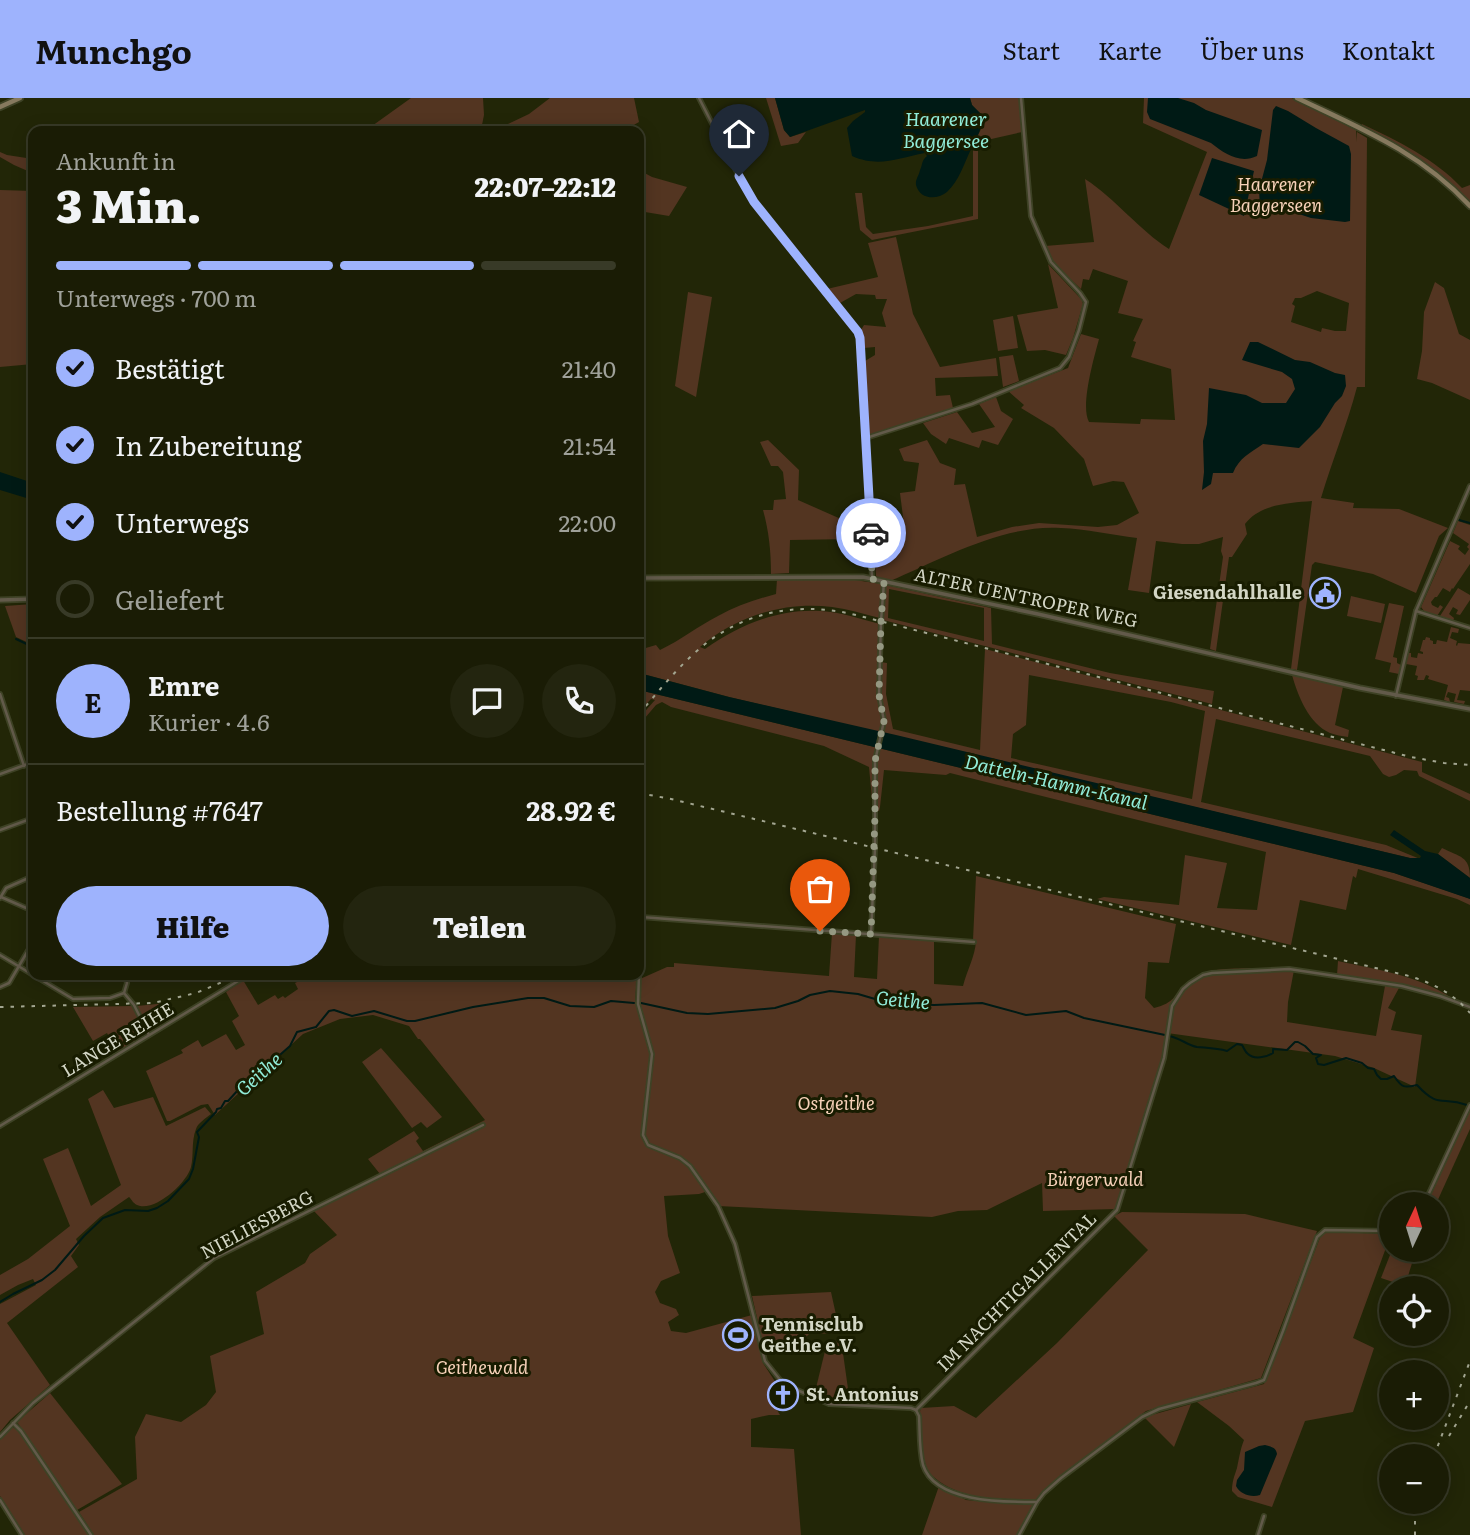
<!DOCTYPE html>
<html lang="de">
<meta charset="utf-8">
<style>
:root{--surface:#1a1c05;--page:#23250f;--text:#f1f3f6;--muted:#9fa19a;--line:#383a27;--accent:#9eb3fd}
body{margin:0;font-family:Literata,serif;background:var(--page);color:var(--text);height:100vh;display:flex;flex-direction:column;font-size:26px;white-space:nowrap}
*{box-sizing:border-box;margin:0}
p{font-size:23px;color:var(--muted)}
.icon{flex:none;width:38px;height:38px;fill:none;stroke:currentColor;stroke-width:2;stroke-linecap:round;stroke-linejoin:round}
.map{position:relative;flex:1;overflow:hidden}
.sheet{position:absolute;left:28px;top:28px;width:616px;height:854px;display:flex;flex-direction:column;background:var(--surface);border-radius:14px;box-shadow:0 4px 18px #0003,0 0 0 2px var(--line)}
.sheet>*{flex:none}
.needle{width:46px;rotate:4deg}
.controls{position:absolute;left:1379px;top:1094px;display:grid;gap:14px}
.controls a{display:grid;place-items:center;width:70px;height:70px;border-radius:50%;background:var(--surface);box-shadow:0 4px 18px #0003,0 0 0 2px var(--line);font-size:35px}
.pin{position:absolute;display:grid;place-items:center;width:60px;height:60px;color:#fff;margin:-72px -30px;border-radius:50% 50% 50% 0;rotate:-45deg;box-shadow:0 0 7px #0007}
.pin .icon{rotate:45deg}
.courier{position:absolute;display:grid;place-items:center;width:70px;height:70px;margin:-35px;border:5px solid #9eb3fd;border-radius:50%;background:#fff;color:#222;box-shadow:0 2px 9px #0007}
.head em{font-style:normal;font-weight:800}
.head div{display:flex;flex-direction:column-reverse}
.head{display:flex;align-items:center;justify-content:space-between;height:119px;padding:0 28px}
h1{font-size:46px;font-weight:800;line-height:52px}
.bar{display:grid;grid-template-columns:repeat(4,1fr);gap:10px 7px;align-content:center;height:84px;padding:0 28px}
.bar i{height:9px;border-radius:5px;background:var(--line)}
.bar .current{background:var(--accent)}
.bar p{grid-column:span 4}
.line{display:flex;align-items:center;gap:18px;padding:0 28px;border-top:2px solid var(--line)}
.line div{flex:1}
.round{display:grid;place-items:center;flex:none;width:74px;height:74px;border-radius:37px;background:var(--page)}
ol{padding:0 28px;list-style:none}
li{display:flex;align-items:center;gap:21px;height:77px}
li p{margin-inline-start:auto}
li .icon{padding:7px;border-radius:50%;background:var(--accent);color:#111;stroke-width:4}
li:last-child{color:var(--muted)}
li i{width:38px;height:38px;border:4px solid var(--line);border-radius:50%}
.action{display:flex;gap:14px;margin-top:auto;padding:14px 28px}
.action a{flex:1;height:80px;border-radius:42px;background:var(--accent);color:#111;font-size:28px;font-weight:800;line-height:80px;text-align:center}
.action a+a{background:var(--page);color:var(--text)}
header{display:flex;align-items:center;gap:42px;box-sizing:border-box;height:98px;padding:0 35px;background:var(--accent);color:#111}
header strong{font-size:33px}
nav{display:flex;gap:38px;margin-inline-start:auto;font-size:24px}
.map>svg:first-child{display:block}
</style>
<header>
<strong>Munchgo</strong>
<nav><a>Start</a><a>Karte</a><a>Über uns</a><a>Kontakt</a></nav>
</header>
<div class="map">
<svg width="1470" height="1437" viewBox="0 0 1470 1437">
<rect width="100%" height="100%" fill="#222607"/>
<g fill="#533521" fill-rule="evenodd">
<polygon points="411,0 483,0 484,17 481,32 506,27 529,16 550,0 634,0 639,24 623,33 365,33"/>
<polygon points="766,0 775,0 784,32 790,39 806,34 798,45 781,48"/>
<polygon points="970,0 1020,0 1022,34 978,44 978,121 872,142 860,132 855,95 862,95 866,129 873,136 928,128 973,118 973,47 981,31 981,16 972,7"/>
<path d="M1144,0H1292L1356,32L1357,44V34L1367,40L1365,289H1357C1347,327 1332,363 1321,400L1354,405L1353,410L1399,411L1448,430L1439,438L1416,495L1373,476L1315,464L1312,467L1297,572L1291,571L1312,403C1289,405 1260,406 1245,426L1247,436L1232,459H1229L1216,553L1210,551L1223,459L1221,453L1223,439L1199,446H1182L1156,443L1149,495L1128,492L1137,440C1112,437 1086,431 1061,430C1004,426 941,461 890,483L878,480L876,478L874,438L905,435L900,395L915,393L919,365L904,363L899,351L927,342L940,365L956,371L954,387L965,386L977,439L1012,429L1039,425L1098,429L1117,427L1139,415L1124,384L1113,383L1093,388L1084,361L1054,330L1021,310L1024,307L1008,293L1068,270L1081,236L1099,241C1094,260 1080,308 1089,324L1140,326L1141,321L1175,322L1171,271L1131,259L1136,244L1133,243L1143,221L1118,215L1128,183L1093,171L1089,182L1083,181L1081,191L1052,164L1045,148L1094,144L1085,81C1116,101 1139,132 1169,151L1207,54L1143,25ZM1317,193L1349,205L1346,233H1335L1322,230L1321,234L1291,224L1295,208L1292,206L1295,200H1301Z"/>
<path d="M1362,26C1398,43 1435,61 1462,90L1470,87V105L1449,84L1417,59L1362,31Z"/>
<polygon points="0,54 7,57 33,61 33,90 30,74 14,67 0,59"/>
<polygon points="639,72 652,79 687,89 669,118 639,113"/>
<polygon points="0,92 33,93 33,266 0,269"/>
<polygon points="896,139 913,216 940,269 996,260 998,278 935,280 936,298 950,297 953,310 869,338 865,263 875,257 875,249 864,250 861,232 864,227 886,229 882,215 887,201 876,201 875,197 856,196 840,205 827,191 878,179 868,145"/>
<polygon points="1048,166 1082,202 1083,206 1073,240 1066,257 1045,252 1027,253 1017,217 1058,210"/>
<polygon points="1435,184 1444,190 1459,236 1470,242 1470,302 1432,285 1417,281 1422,253 1424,214"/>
<polygon points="688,194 712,199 696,299 675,288"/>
<polygon points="1013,218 1018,250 998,253 993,222"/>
<polygon points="1013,257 1019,283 1003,289 999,259"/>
<polygon points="996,299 1001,313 1013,321 998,347 982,342 979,350 949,340 946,346 931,336 923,325 957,314 972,335 995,329 979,306"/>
<path d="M768,342L799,372L798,402L850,425L851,441L790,442L789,475L771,476C771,453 769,434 763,412H773L774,402L786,401L783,374L778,368H771L760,344Z"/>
<polygon points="1458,423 1470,427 1470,466 1453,491 1452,490 1450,494 1443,490 1437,499 1435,499 1431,504 1432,507 1438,510 1440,507 1443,509 1437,518 1424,513 1421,509 1450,443 1460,448 1458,451 1465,457 1469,451 1467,449 1469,446 1453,435"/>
<path d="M777,481H848L882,486L880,520C864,516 848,511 832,509C785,503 736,518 700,549L705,551C739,527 779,510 821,513C841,514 860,521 880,526V564L887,565L886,596L893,631L980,652L985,551L1422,664V674L1470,696V703L1419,678L1417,673L1404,672L1396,677L1389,679L1383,676L1370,658L1216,621L1201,704L1386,747L1420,761L1410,760L729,599L639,575V552L656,547L660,552C681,542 698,528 718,518C736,508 757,501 776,496ZM1029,577L1171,604L1205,613L1192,701L1011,660L1013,636L1026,627Z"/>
<path d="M886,487L991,510L992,546L1110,575L1214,593L1212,606L883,522ZM889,491L984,510V543L888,520Z"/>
<polygon points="1458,490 1470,497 1470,502 1460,517 1456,516 1458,512 1453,509 1449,516 1454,520 1453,523 1440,518"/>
<polygon points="1351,498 1385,506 1381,525 1347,518"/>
<polygon points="1389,505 1404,508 1393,559 1397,560 1397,565 1401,567 1399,576 1389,574 1391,565 1375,561"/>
<polygon points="33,506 33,547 16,539 5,508"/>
<polygon points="1451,529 1459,531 1458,535 1452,534 1450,540 1457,543 1456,547 1457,548 1458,545 1470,546 1470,593 1460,592 1457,602 1465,603 1464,606 1454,604 1456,596 1448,594 1446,599 1449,600 1450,604 1444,602 1448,587 1428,581 1429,578 1426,577 1424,582 1417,582 1418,578 1415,577 1417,568 1406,566 1408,555 1411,555 1411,559 1417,560 1418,555 1423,556 1423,554 1420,553 1423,542 1425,542 1426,539 1430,540 1430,542 1433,543 1433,546 1436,546 1437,542 1447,544"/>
<path d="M1292,577L1343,589L1335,627L1349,632L1348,639C1342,638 1335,637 1330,635C1309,626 1298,598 1292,577Z"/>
<polygon points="639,592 1394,775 1468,800 1470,801 1470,807 1457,801 1358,771 1356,780 1353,778 1346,812 1300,802 1291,847 1097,801 1104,799 1179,807 1185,757 1227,765 1217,810 1257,812 1266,754 950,675 946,677 884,672 880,709 879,713 873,712 869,669 824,648 671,609 662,604 656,607 639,627 639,620 655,602 651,601 639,614"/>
<path d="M1442,750C1460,759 1470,758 1470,780L1438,756Z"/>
<path d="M976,778L1176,826L1169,865L1148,864L1145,900L1154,910C1175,905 1174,897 1188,884C1205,869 1229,871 1251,870L1256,873L1294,872L1288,904L1287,924L1376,938L1385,888L1399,890L1388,910L1396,914L1391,932L1422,937L1415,989L1374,970L1335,958L1167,935L1166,952L1116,1111L1043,1113L1042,1085L987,1112L958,1113L932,1119L718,1108L716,1109L705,1094L699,1096L664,1098L668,1138L680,1175L661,1183L655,1194L660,1205L676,1211L679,1217L668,1224L671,1233L686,1235L752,1217L763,1265L776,1285L771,1291L769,1298L780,1317H769L751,1321V1349L794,1351L801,1437H94L79,1414L137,1381L135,1339L146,1316L181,1324L206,1307L216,1294L210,1258L264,1236L256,1194L305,1165L310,1156L337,1137L312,1111L387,1074V1072L380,1076L368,1061L414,1033L419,1040L416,1043L423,1053L485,1022L420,941H418L409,928L373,917L340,921L303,936L215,1017L208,1006L201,1007L170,1023H167L146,973L183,955L181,952L198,942L202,949L226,936L236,952L245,947L232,923L239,918L226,894L243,882L258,907L275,897L278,901L283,898L285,900L298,891L295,885L311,877H637L635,903L641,904L640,881L667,869H674V865L829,878L832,835L856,837L854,879L877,881L879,838L934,841V886L963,888C967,872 975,859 976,843L973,842Z"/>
<path d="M1338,863C1379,872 1422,878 1456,903C1418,888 1378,883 1337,877Z"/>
<polygon points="167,905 175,919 150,933 137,908"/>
<polygon points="132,908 145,935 144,937 117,954 107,935 93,943 73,909"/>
<polygon points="381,950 442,1019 427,1030 421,1024 412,1030 362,964"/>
<path d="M103,992L114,1010L153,999L166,1028L205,1009L211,1016C205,1021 198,1025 196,1031C191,1044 194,1057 191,1069C187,1085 154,1115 137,1107C133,1105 132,1102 129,1099L100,1119L76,1141L79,1147L71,1158L78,1169L7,1225L50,1287L10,1322L0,1334V1206L36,1187L33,1181L18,1187L0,1197V1177L28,1161L70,1128L43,1061L68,1050L91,1108L121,1087L88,1001Z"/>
<polygon points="1470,1011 1470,1031 1436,1106 1426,1106"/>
<path d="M1122,1114L1245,1116L1317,1133L1261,1280L1146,1313L1060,1378L1036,1401C1003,1401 968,1403 940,1384C934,1379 928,1376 926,1368C921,1354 922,1329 920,1313L921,1310L954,1308L976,1320L1057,1245L1148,1152L1114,1118Z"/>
<path d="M1326,1134L1391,1136L1353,1240L1374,1250L1353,1314L1305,1323L1272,1409L1238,1399L1232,1393C1232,1384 1234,1379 1237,1370C1239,1361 1240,1352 1244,1342L1229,1328L1197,1304L1264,1286L1321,1137Z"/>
<polygon points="1403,1152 1416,1152 1405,1188 1381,1180 1390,1157"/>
<polygon points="831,1194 840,1235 809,1236 797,1248 788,1239 765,1255 752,1198"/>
<polygon points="841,1241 850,1305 826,1303 814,1298 826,1249"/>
<polygon points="50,1295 122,1386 77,1412 17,1324"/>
<polygon points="1191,1306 1174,1349 1144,1319 1148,1318"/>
<polygon points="12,1329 18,1332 89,1437 25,1437 0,1398 0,1342"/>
<polygon points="939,1388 966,1402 1013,1406 1038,1405 1021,1437 922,1437"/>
</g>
<g fill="#001a15">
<path d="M775,0H970L972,7L981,16C984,30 976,40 971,51C964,66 959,83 947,94C937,102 920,102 916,87C915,81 919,78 920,72C923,66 921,63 927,58L925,55C898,60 879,70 852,58L847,30L853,23L865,14V12L790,39L784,32Z"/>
<path d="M1148,0H1178L1194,5L1206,12L1262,32L1257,58C1240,66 1225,56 1211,45L1150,21L1147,14Z"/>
<polygon points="1276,8 1288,13 1316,30 1349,48 1351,56 1350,123 1345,124 1311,120 1290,113 1260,109 1259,92 1267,62 1273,12"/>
<polygon points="1212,60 1254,73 1244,118 1199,97"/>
<path d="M1250,244H1258L1295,262L1310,264L1335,275L1345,277L1346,288L1342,298L1335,305L1320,329L1299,350L1263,346C1250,355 1239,360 1233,375H1213L1211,386L1202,392L1204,374L1203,343L1207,326L1209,290L1246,297L1262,305H1286L1295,291L1292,281L1282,274L1242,262Z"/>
<polygon points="0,374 33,385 33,402 0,392"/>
<polygon points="639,575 729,599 896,637 1410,760 1420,760 1421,758 1390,737 1394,732 1425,753 1438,756 1470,780 1470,801 1394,775 639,592"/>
<path d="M1265,1347C1271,1349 1276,1349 1277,1356L1260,1397C1251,1400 1240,1396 1236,1388L1237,1382L1244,1372L1245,1354L1259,1348Z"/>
</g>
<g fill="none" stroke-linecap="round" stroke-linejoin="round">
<g stroke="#001a15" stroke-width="2">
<polyline points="1459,422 1470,425"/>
<polyline points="16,541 33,549"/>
<polyline points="641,905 687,915 708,916 775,910 798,903 810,897 830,893 858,896 875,901 899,905 934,907 982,905 1026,917 1066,913 1084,920 1165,937"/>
<path d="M1169,938C1180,940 1187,947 1197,949C1207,950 1216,950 1227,953L1237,946L1242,947C1244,950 1245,954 1248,956C1254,962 1267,959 1273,955V951L1287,952L1295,944H1298L1305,948L1313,956L1321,957L1316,960L1318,966L1324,967L1346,960L1362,965L1368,970L1374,971L1377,977L1381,981H1387L1394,978C1402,990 1404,990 1417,987C1439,1011 1441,998 1467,1007"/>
<polyline points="0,1204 13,1196 42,1182 55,1172 84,1138 103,1120 125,1112 148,1113 157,1110 168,1103 189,1081 193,1071 199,1039 197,1034 216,1014 217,1011 221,1010 225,1003 228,1003 239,991 265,970 266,967 273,963 290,948 297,934 316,929 329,913 334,912 352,918 374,913 407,923 415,923 473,909 528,900 544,900 570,908 594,909 611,903 634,905"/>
</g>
<g stroke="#3e4225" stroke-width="6">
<g id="minor">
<polyline points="699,0 747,94 858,234 860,240 868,378 872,481"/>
<polyline points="866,340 972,306 1060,270 1069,259 1079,232 1086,204 1080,195 1051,164 1031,118 1021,0"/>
<polyline points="1416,513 1470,530"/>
<polyline points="0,596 24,668"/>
<polyline points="1396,598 1416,513 1470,388"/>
<polyline points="0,676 33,664"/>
<polyline points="0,732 33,720"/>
<polyline points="1,799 33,813"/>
<polyline points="0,800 6,790 33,778"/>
<polyline points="639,800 641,819 639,873"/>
<polyline points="641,819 974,844"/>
<polyline points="871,836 875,750 875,663 884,623 879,597 881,523 884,484"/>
<polyline points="0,857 73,901 110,900 124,895"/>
<polyline points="125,877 127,885 124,895 134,907 149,937"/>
<polyline points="639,877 638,906 652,956 643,1037 648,1047 680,1060 690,1068 718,1108 735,1146 765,1263 781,1283 788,1288 829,1306 911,1310 916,1312"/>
<polyline points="0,889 9,885 33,844"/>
<polyline points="0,1028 248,877"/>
<polyline points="1424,1106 1470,1007"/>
<polyline points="916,1312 1117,1112 1164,960 1172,908 1183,891 1190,885 1203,877 1212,875 1289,871 1402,888 1440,898 1470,909"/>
<path d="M916,1312L919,1318C920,1334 919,1351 923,1367C935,1405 1005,1404 1036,1404"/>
<polyline points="13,1325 21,1333 91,1437"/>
<polyline points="0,1339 33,1305 214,1160 483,1027"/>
<polyline points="0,1402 22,1437"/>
<polyline points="1019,1437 1037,1404 1044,1395 1061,1380 1142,1319 1159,1311 1256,1285 1264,1282 1283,1233 1317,1139 1325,1132 1391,1133"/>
<polyline points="1258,1437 1264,1418"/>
</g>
</g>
<g stroke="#3e4225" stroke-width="7">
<g id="tertiary">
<polyline points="639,480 863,479 1038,516 1360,590 1470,611"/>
<polyline points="0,502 33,501"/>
</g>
</g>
<g stroke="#3e4225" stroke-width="8">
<g id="secondary">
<path d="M1297,0C1362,31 1420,54 1470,108"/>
<polyline points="0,9 20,0"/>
</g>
</g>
<use href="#minor" stroke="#625a4a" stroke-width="2.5"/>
<use href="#tertiary" stroke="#625a4a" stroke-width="3.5"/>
<use href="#secondary" stroke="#86795e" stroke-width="4.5"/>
<g stroke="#a3a691" stroke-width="2" stroke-dasharray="3.5 7" stroke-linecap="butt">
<path d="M639,616C658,594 676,571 698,552C742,513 800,503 856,517L1411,659L1444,665L1470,667"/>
<path d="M639,695L671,701L1409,878C1433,885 1454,896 1470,915"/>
<polyline points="0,909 153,905 196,895 239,877"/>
<polyline points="1449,1338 1470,1303"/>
<polyline points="1434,1358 1470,1263"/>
<polyline points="1415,1437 1415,1420 1419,1404"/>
</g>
</g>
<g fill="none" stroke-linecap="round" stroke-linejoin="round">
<polyline stroke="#959882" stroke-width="7" stroke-dasharray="0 12.6" points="820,833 871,836 875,717 875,663 884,623 879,597 881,523 884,484 872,481 871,435"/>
<polyline stroke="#9eb3fd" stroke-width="9" points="739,78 754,104 858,234 860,240 871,435"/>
</g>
<defs>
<g id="civic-ring" transform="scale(1.575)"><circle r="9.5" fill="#181c00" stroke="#9eb3fd" stroke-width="1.5"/><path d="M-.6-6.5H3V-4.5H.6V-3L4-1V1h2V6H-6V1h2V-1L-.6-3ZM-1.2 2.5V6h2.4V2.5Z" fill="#9eb3fd"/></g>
<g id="stadium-ring" transform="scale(1.575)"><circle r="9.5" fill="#181c00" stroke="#9eb3fd" stroke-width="1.5"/><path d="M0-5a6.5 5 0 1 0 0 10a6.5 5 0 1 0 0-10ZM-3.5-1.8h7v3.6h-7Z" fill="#9eb3fd"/></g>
<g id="church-ring" transform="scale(1.575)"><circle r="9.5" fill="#181c00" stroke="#9eb3fd" stroke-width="1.5"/><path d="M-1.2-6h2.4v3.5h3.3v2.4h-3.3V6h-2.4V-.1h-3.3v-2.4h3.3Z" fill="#9eb3fd"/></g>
</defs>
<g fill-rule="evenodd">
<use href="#civic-ring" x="1325" y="495"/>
<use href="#stadium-ring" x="738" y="1237"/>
<use href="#church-ring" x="783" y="1297"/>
</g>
<g text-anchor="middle" stroke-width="6" stroke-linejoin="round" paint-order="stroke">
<g font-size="18" font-style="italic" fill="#f7d1b8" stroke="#181c00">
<text x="1276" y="93">Haarener<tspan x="1276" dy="21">Baggerseen</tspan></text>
<text x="836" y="1012">Ostgeithe</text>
<text x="1095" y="1088">Bürgerwald</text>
<text x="482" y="1276">Geithewald</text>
</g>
<g font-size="18" font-weight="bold" fill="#d3d6c5" stroke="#181c00" text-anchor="start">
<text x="1302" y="501" text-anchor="end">Giesendahlhalle</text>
<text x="761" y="1233">Tennisclub<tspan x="761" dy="21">Geithe e.V.</tspan></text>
<text x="806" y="1303">St. Antonius</text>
</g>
<g font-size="18" fill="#d3d6c5" stroke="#181c00">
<text transform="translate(1026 500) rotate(12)" y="6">ALTER UENTROPER WEG</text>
<text transform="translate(118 942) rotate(-31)" y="6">LANGE REIHE</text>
<text transform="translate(257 1127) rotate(-28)" y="6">NIELIESBERG</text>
<text transform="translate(1017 1194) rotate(-45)" y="6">IM NACHTIGALLENTAL</text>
</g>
<g font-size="19" font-style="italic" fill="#91ecd8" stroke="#181c00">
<text x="946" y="28">Haarener<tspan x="946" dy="22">Baggersee</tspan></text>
<text transform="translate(1056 684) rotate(13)" y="7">Datteln-Hamm-Kanal</text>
<text transform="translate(903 902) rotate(5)" y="7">Geithe</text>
<text transform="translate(259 976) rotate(-42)" y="7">Geithe</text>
</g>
</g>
</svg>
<div class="controls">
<a><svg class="needle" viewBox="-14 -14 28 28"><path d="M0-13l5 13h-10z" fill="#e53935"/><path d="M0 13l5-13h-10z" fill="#9fa19a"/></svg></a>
<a><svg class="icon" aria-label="locate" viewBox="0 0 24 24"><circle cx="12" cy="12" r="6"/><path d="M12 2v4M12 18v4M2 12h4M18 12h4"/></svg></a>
<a>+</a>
<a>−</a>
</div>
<div class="pin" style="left:820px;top:833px;background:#ea580c"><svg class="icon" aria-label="bag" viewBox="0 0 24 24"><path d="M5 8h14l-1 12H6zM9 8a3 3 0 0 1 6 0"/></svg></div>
<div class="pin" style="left:739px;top:78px;background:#1f2937"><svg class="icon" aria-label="home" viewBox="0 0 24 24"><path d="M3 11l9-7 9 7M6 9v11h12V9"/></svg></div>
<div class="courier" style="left:871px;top:435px"><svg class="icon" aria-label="car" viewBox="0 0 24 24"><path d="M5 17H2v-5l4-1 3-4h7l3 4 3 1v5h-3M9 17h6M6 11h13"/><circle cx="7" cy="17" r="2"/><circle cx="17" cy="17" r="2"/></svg></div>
<section class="sheet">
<div class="head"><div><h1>3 Min.</h1><p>Ankunft in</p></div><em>22:07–22:12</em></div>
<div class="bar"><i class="current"></i><i class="current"></i><i class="current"></i><i></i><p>Unterwegs · 700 m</p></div>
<ol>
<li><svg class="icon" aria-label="check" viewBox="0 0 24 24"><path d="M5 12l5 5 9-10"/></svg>Bestätigt<p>21:40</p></li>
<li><svg class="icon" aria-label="check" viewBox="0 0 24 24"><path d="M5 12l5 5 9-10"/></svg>In Zubereitung<p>21:54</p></li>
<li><svg class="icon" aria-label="check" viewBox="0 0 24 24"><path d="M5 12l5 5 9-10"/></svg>Unterwegs<p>22:00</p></li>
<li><i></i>Geliefert</li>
</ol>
<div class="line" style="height:126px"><b class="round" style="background:var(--accent);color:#111">E</b><div><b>Emre</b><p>Kurier · 4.6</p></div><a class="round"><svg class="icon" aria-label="chat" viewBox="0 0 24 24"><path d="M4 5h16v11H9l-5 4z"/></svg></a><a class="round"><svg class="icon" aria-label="phone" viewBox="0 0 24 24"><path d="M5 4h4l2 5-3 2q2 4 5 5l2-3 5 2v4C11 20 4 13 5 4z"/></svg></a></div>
<div class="line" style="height:91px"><div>Bestellung #7647</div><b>28.92 €</b></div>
<div class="action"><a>Hilfe</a><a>Teilen</a></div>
</section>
</div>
